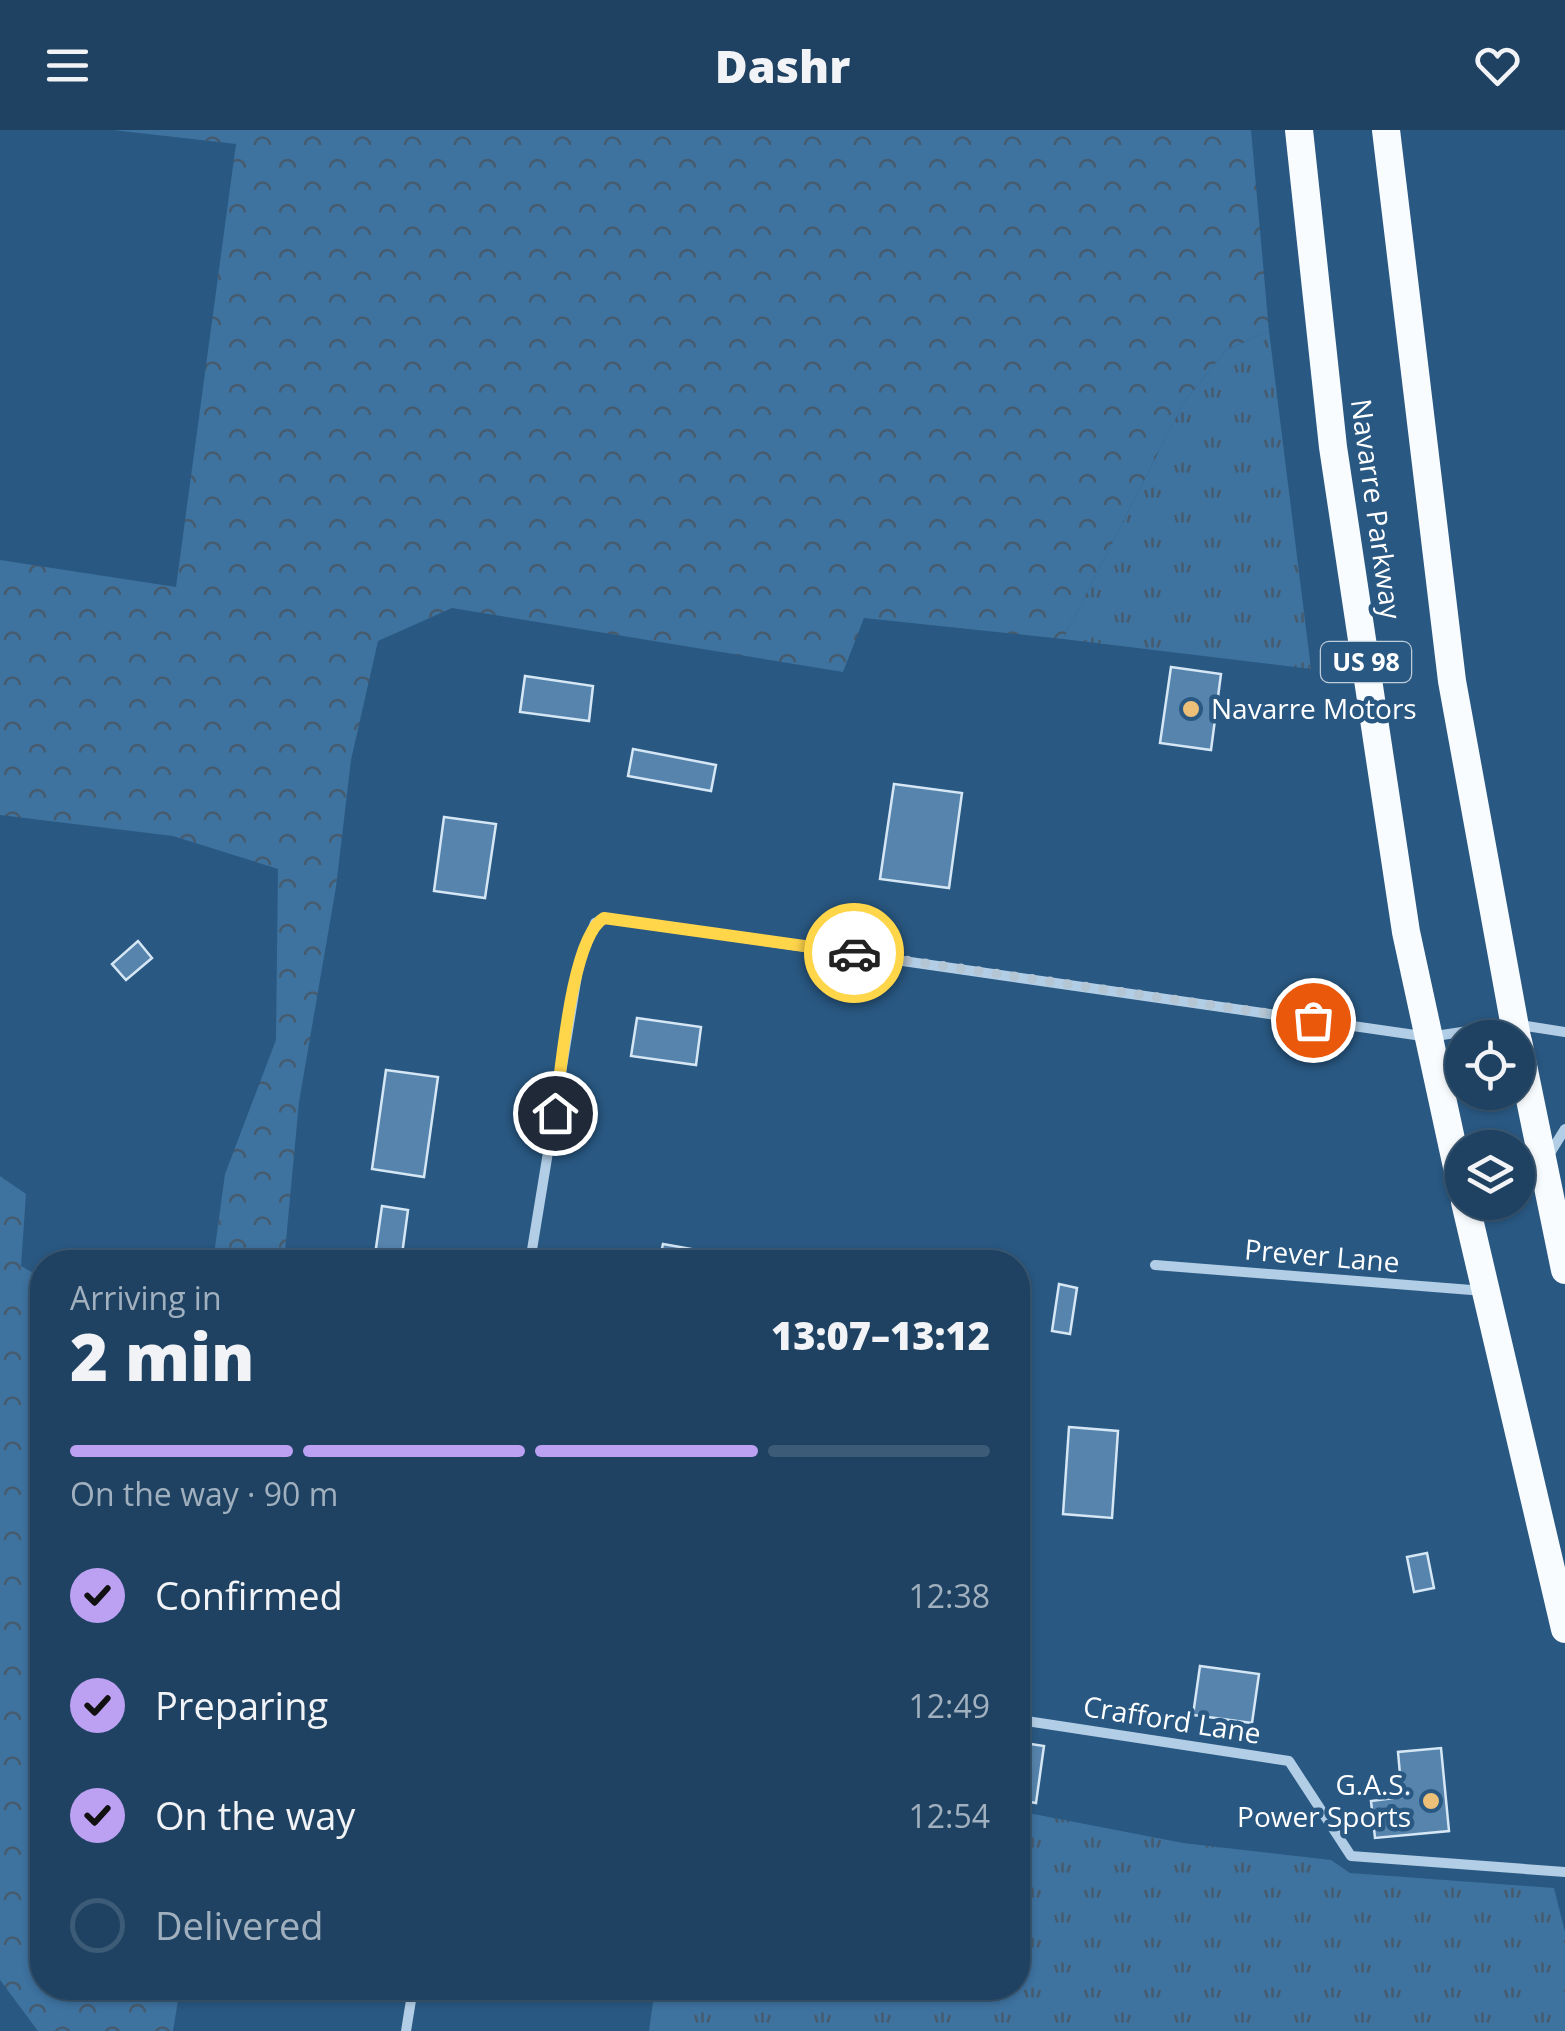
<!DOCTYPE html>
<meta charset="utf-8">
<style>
:root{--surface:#1f4262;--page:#274968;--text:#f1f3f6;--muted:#a1b0be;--line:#3c5b77;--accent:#bca0f2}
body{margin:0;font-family:"Open Sans",sans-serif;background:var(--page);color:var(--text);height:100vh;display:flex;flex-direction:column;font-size:38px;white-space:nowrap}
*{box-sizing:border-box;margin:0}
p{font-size:32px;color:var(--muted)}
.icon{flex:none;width:55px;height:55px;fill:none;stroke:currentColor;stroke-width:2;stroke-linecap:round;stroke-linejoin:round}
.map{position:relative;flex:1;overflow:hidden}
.side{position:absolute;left:30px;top:1120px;width:1000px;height:750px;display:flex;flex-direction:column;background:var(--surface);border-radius:40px;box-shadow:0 2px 8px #0004,0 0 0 2px var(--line)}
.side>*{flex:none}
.controls{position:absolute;left:1445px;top:890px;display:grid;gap:20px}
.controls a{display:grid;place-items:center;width:90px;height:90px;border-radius:50%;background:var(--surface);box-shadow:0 2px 8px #0004,0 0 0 2px var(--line);font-size:50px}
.pin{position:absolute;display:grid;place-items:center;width:85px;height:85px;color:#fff;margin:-42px;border:5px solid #fff;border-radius:50%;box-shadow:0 2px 10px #0007}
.courier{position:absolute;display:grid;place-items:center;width:100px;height:100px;margin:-50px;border:8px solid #ffd54a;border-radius:50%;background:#fff;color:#222;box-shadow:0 2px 12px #0007}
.overview em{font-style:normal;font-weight:800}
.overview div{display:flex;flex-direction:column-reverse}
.overview{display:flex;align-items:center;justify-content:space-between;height:170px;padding:0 40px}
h1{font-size:65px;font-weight:800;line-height:75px}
.bar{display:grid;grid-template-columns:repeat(4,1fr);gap:15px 10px;align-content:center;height:120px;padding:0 40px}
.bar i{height:12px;border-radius:8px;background:var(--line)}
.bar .current{background:var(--accent)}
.bar p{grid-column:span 4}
ol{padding:0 40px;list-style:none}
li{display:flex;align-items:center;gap:30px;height:110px}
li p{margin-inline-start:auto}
li .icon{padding:10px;border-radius:50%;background:var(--accent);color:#111;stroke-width:4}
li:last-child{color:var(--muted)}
li i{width:55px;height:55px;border:5px solid var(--line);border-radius:50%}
header{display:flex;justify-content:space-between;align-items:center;height:130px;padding:0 40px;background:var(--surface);font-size:45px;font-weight:800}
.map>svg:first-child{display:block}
</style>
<header><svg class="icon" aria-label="menu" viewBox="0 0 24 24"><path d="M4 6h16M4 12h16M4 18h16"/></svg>Dashr<svg class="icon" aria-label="heart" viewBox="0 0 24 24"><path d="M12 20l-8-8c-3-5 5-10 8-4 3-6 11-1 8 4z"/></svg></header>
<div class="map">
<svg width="1565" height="1901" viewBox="0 0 1565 1901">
<defs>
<pattern id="grass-tufts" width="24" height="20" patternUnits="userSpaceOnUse" patternTransform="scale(2.5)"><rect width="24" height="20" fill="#3e729f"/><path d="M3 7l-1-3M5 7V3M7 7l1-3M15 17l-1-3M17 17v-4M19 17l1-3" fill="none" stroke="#465b6d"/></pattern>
<pattern id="forest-crowns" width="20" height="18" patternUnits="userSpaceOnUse" patternTransform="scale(2.5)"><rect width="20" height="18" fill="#3e729f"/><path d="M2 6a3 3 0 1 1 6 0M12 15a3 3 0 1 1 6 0" fill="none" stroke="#465b6d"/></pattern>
</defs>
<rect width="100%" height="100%" fill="#295882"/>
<g fill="url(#grass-tufts)">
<polygon points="1269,201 1311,539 1063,509 1184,272 1225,221"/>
<polygon points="1018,1681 1183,1713 1331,1730 1350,1743 1554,1758 1565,1802 1565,1901 649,1901 655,1858 1018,1858"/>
</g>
<g fill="url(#forest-crowns)">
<polygon points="113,0 1251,0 1269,201 1225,221 1184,272 1063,509 864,488 843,542 452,478 378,511 351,630 336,757 299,972 284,1132 213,1132 225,1044 276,910 278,739 173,706 0,685 0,430 176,457 236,14"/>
<polygon points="0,1046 26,1064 21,1136 42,1148 42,1858 180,1858 173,1901 38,1901 0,1850"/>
</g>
<g fill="#5684ac" stroke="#d5e7f5" stroke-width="2.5">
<polygon points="1171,537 1221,544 1211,620 1160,613"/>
<polygon points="525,546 593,556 589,591 520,582"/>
<polygon points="633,619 716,635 711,661 628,646"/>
<polygon points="894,654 962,663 949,758 880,749"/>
<polygon points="444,687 496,694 485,768 434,761"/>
<polygon points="138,811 152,828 126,850 112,834"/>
<polygon points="637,888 701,897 696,935 631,926"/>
<polygon points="386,940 438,947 424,1047 372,1039"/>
<polygon points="382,1076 408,1080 401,1132 374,1132"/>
<polygon points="663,1114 725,1125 723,1132 659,1132"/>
<polygon points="1059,1154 1077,1158 1070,1204 1052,1201"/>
<polygon points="1069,1297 1118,1301 1112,1388 1063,1384"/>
<polygon points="1427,1423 1434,1458 1414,1462 1407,1427"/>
<polygon points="1200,1536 1259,1544 1252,1593 1193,1585"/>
<polygon points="1018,1612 1044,1616 1036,1673 1018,1670"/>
<polygon points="1441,1618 1449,1701 1375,1708 1371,1671 1402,1667 1398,1622"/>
</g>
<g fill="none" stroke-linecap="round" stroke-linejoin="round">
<g stroke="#b2cee6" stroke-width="10">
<polyline points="1547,1028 1565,999"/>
<polyline points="530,1132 579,833 595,793 605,788 1429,907 1514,894 1565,902"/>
<polyline points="1155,1135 1484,1161"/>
<polyline points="1020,1590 1289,1631 1351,1726 1565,1742"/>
<polyline points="406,1901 413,1858"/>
</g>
<g stroke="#f9fcfe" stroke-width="28">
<polyline points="1299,0 1333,317 1406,802 1462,1060"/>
<polyline points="1386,0 1452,551 1517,908"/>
<polyline points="1518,911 1565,1140"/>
<polyline points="1465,1072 1565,1499"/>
</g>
</g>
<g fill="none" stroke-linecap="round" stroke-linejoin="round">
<polyline stroke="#b4c5d3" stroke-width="10" stroke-dasharray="0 18" points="854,823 1313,890"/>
<path stroke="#ffd54a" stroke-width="12" d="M555,983C561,943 571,807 604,788L854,823"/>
</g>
<g fill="#edc079" stroke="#295882" stroke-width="4">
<circle cx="1191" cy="579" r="10"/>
<circle cx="1431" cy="1671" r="10"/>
</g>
<g text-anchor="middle" stroke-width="9" stroke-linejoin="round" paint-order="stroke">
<rect fill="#295882" stroke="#bfcdda" stroke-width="2.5" x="1321" y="512" width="90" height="40" rx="8"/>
<g font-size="25" font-weight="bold" fill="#fff">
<text x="1366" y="541">US 98</text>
</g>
<g font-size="28" fill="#fff" stroke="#295882">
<text transform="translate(1376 379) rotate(82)" y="10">Navarre Parkway</text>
<text transform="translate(1322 1126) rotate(5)" y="10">Prever Lane</text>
<text transform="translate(1172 1590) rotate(9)" y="10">Crafford Lane</text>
</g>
<g font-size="28" fill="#fff" stroke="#295882" text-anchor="start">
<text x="1211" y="589">Navarre Motors</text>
<text x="1411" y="1665" text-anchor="end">G.A.S.<tspan x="1411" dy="32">Power Sports</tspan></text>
</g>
</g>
</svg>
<div class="controls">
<a><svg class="icon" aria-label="locate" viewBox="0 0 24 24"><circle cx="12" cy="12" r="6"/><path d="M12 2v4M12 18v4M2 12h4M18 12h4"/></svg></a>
<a><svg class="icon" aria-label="layers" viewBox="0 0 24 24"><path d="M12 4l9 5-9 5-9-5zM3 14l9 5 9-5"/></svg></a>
</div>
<div class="pin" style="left:1313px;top:890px;background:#ea580c"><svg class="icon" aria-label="bag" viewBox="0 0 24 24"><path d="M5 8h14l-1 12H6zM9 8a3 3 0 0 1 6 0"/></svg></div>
<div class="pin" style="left:555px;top:983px;background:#1f2937"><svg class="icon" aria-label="home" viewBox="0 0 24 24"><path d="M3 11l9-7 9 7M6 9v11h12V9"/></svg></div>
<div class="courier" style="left:854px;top:823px"><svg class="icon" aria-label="car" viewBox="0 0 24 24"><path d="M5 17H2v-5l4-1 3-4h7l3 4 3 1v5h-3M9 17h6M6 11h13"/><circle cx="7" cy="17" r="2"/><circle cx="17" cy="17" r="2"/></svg></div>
<section class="side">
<div class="overview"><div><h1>2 min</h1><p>Arriving in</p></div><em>13:07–13:12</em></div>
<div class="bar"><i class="current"></i><i class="current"></i><i class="current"></i><i></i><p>On the way · 90 m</p></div>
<ol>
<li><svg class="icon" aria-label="check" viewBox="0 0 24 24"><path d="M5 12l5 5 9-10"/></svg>Confirmed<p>12:38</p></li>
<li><svg class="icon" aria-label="check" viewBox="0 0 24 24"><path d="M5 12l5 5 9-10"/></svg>Preparing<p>12:49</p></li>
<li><svg class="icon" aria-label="check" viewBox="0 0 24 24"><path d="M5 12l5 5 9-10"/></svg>On the way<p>12:54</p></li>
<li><i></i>Delivered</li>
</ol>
</section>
</div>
